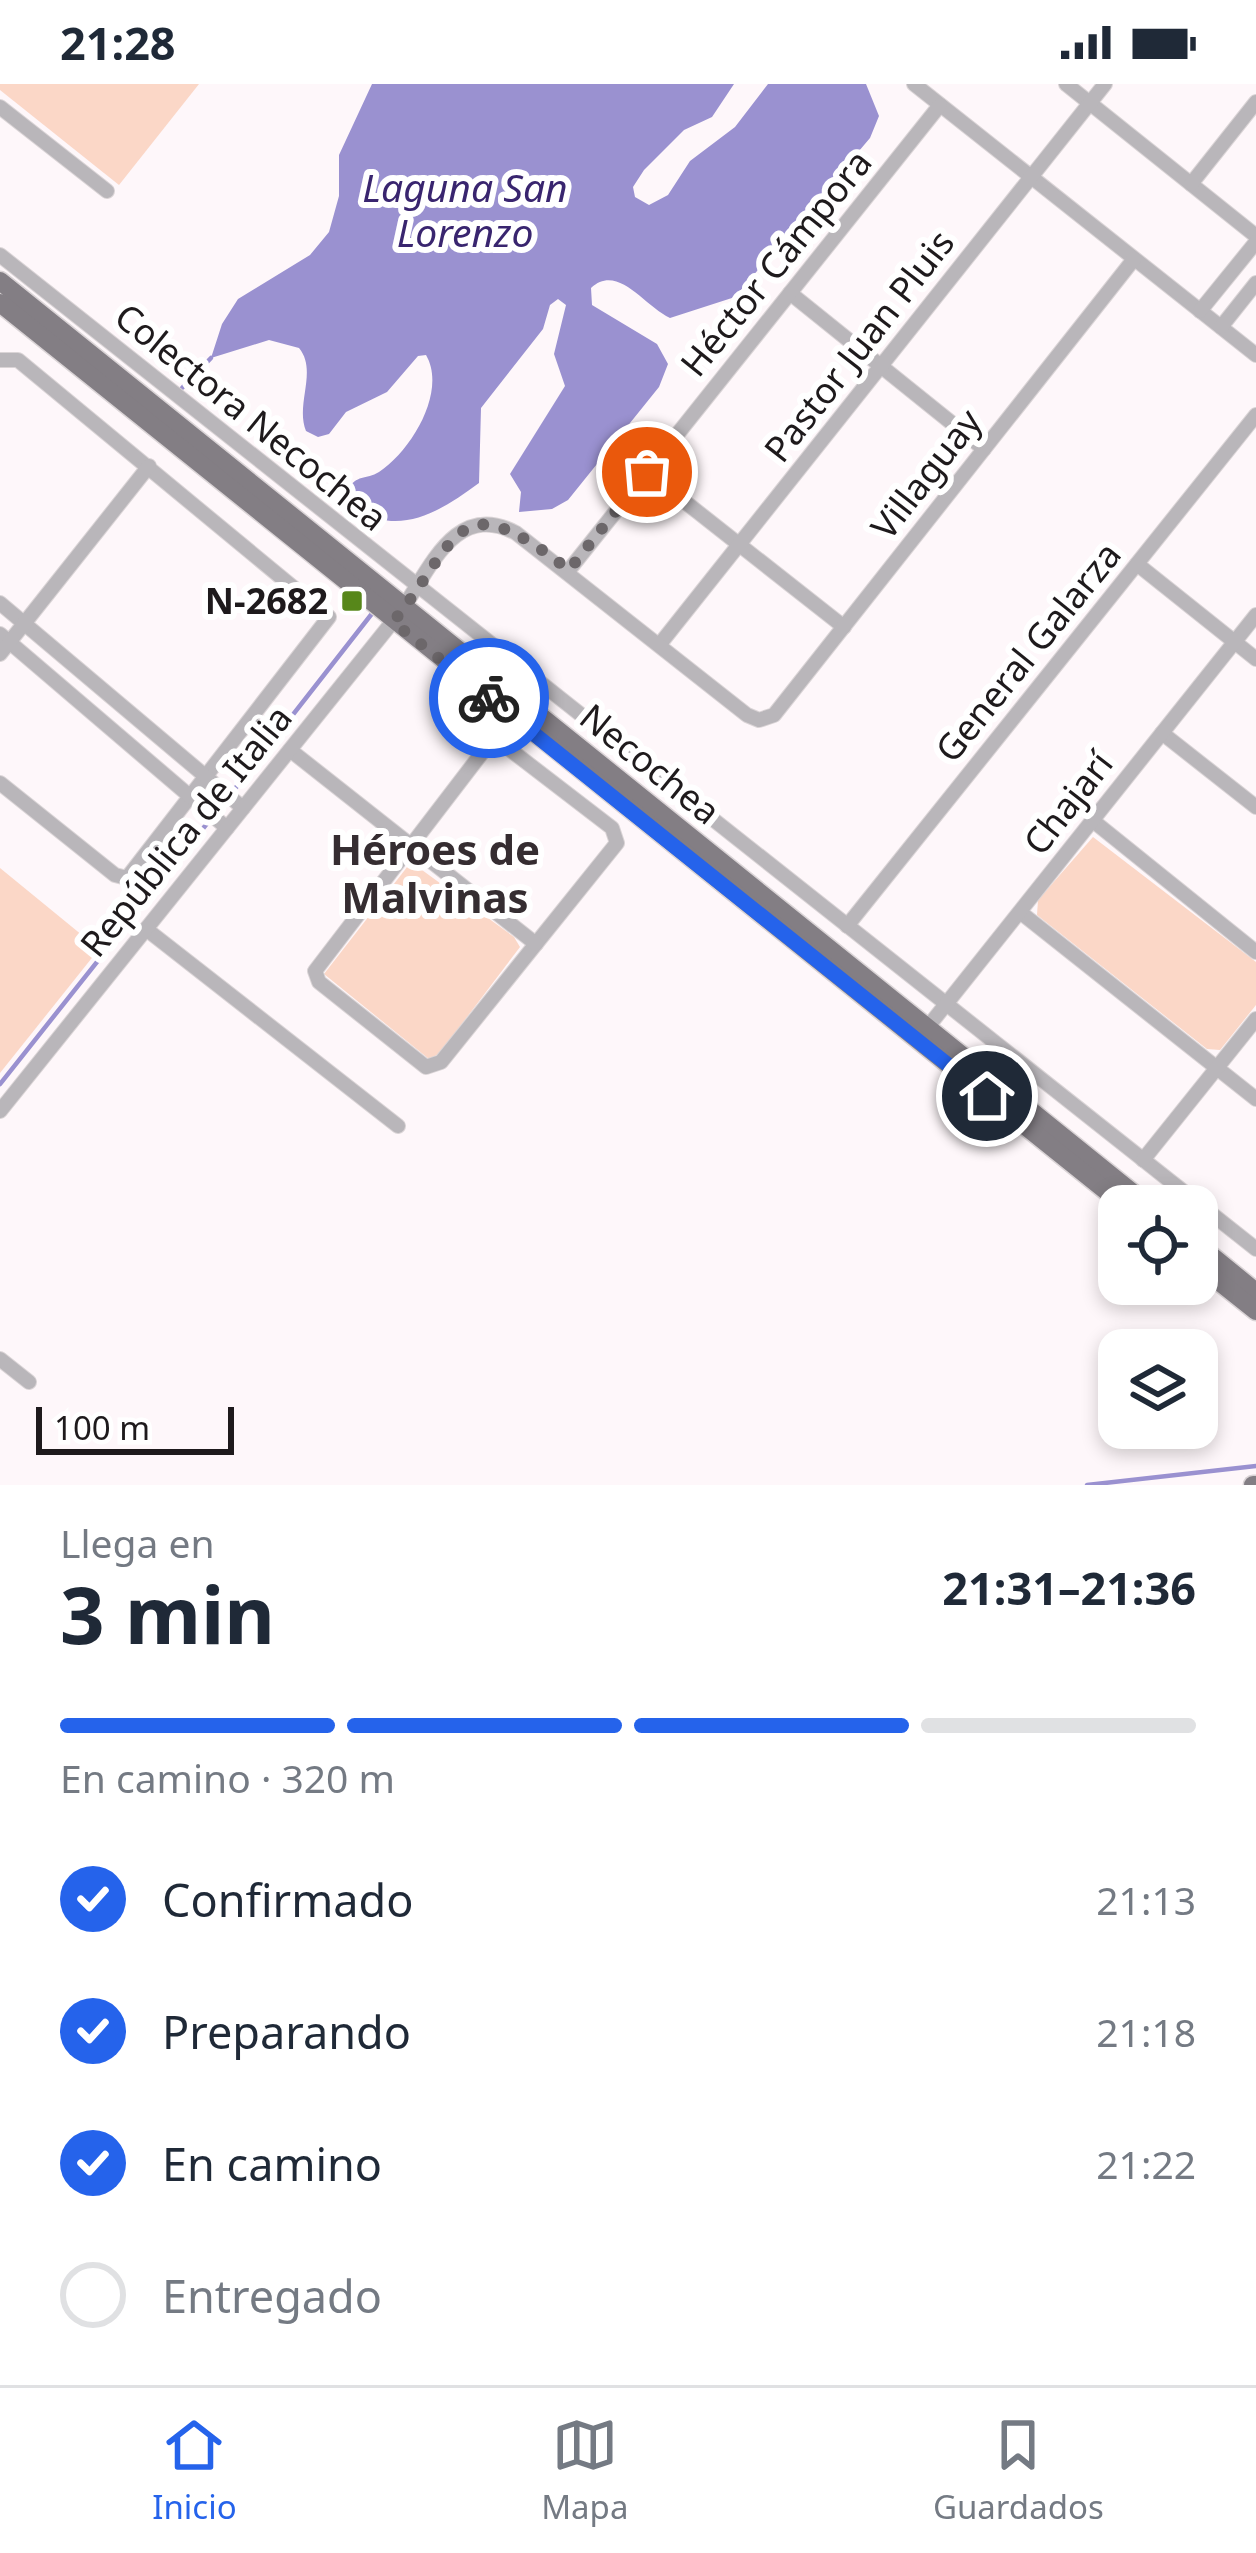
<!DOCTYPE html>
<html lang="es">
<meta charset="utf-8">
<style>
:root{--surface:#fff;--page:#f2f2f3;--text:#1f2937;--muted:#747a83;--line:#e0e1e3;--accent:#2563eb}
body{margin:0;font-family:"Noto Sans",sans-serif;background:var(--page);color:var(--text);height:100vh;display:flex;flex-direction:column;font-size:45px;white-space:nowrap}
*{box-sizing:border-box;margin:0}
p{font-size:39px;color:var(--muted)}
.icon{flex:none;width:66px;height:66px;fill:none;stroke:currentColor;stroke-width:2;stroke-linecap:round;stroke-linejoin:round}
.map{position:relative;height:1401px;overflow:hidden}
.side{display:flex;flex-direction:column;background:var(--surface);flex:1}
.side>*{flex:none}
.fabs{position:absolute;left:1098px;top:1101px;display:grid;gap:24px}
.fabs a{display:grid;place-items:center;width:120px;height:120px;border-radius:24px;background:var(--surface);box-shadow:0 6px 18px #0003;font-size:60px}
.scale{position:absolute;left:36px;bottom:30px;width:198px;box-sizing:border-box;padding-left:12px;border:6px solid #1e1a1c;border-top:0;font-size:33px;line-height:42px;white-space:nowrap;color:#1e1a1c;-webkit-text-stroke:9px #fff;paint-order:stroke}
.pin{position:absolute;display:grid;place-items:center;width:102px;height:102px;color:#fff;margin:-51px;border:6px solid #fff;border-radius:50%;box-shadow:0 3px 12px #0007}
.courier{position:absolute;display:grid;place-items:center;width:120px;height:120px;margin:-60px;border:9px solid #2563eb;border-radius:50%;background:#fff;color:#222;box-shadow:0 3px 15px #0007}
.head em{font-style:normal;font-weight:700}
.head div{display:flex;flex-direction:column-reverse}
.head{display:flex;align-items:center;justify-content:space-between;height:204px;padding:0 60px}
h1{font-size:78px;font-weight:700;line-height:90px}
.bar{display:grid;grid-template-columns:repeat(4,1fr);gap:18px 12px;align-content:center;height:144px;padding:0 60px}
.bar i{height:15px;border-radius:9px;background:var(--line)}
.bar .on{background:var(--accent)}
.bar p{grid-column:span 4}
ol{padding:0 60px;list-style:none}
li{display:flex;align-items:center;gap:36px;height:132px}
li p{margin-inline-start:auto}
li .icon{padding:12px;border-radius:50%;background:var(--accent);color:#fff;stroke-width:4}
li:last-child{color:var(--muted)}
li i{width:66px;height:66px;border:6px solid var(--line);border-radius:50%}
.status{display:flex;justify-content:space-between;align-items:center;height:84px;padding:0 60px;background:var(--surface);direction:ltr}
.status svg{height:33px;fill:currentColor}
.tabs{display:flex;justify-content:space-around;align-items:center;height:168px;border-top:3px solid var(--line);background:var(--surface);font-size:33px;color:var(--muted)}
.tabs a{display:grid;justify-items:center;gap:6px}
.tabs .on{color:var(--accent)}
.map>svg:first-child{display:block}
</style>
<div class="status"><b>21:28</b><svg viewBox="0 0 49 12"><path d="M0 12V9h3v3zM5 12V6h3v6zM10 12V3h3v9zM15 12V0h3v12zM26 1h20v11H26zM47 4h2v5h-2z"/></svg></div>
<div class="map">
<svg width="1256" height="1401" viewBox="0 0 1256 1401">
<rect width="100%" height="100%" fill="#fef7fa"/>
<g fill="#fbd7c7">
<polygon points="0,0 199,0 119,101 0,6"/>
<polygon points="1093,753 1256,878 1256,921 1220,966 1207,965 1037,831 1038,816"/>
<polygon points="411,778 514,853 520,863 439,970 429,975 324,890"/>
<polygon points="0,784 99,865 0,989"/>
</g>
<path fill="#9a91d0" d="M372,0H734L712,33L684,46L644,86L633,103L635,113L649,121L668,111L690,77L735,43L768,0H866L879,32L870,54L735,213L670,234C644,222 618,179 591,204L592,221L657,260L668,280L659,303L568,416L552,425L519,428L521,408L510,390L565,302L554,270L566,221L558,215L550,221L543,245L481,324L479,399C442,426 406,450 361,429L348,406C356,390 366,396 379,388C412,366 447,307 426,271L418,272L387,308L346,328L329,350L318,353L306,347C295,320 318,287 299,264L269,256L211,274L222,240L238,215L310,171L329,148L339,112V71Z"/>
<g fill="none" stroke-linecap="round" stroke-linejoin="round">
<g stroke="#9a91d0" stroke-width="4.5">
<polyline points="182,304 211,274"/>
<polyline points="234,706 374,527"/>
<polyline points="0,1000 209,737"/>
<polyline points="1087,1401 1256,1382"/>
</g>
<g stroke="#dad4d6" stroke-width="16">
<g id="minor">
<polyline points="914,0 1256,271"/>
<polyline points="1066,0 1256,152"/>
<polyline points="0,23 107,107"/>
<polyline points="1191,100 1256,18"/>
<polyline points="0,171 1256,1165"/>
<polyline points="790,209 984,365"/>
<polyline points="1200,227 1256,158"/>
<polyline points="1221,243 1256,199"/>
<polyline points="0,276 18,276 329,533 127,794 115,791 0,699"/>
<polyline points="647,388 844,543"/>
<polyline points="1137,480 1256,575"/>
<polyline points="569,486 940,21"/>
<polyline points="0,519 243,724"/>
<polyline points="0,550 227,744"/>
<polyline points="660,560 1105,0"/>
<polyline points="0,570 149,382"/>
<polyline points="1162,649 1256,723"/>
<polygon points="500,658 612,744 617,759 441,978 426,983 319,898 315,887 488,661"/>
<polyline points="290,666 536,860"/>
<polyline points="1092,736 1256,868"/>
<polyline points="1020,828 1256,1015"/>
<polyline points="847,842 1256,331"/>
<polyline points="146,845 398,1042"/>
<polyline points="927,944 1256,531"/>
<path d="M0,1027L398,531C428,491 453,415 516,449L747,631L759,636L774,631L1134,175"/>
<polyline points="1143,1076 1256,935"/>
<polyline points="0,1275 29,1298"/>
</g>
</g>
<g stroke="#dad4d6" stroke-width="21">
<g id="major">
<polyline points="0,197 1149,1122"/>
<polyline points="0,219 1125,1122"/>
<polyline points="1197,1160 1256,1208"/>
<polyline points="1197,1180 1256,1227"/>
<polyline points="1253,1401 1256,1401"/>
</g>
</g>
<use href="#minor" stroke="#b9b6ba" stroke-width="14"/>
<use href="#major" stroke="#837e84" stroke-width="18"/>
</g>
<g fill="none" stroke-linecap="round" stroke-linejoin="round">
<path stroke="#6c676a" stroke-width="12" stroke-dasharray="0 21.6" d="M489,614L393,538C462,452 455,397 569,486L647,388"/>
<polyline stroke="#2563eb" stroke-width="15" points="489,614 987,1012"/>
</g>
<rect fill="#57871a" stroke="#fff" stroke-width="4.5" x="340" y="505" width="24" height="24" rx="6"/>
<g text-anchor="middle" stroke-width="12" stroke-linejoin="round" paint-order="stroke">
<g font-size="36" fill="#1e1a1c" stroke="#fff">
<text transform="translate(776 179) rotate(-51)" y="13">Héctor Cámpora</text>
<text transform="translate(859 262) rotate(-52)" y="13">Pastor Juan Pluis</text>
<text transform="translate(251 333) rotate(39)" y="13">Colectora Necochea</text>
<text transform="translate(926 390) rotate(-52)" y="13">Villaguay</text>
<text transform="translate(1028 568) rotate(-51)" y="13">General Galarza</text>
<text transform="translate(650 680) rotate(39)" y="13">Necochea</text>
<text transform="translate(1068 719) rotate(-52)" y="13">Chajarí</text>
<text transform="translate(186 747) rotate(-51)" y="13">República de Italia</text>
</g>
<g font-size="36" font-weight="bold" fill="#1e1a1c" stroke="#fff" text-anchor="end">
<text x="328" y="530">N-2682</text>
</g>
<g font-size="39" font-style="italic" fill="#39256f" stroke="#fff">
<text x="465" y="118">Laguna San<tspan x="465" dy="45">Lorenzo</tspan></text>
</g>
<g font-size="42" font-weight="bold" fill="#352d31" stroke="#fff">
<text x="435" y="781">Héroes de<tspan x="435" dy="48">Malvinas</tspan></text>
</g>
</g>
</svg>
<div class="fabs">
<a><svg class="icon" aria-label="locate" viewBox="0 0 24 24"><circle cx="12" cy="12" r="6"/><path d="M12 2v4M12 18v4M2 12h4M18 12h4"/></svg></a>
<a><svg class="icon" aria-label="layers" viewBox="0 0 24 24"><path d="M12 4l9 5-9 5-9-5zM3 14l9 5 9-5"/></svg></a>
</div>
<div class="scale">100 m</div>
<div class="pin" style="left:647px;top:388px;background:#ea580c"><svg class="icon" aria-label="bag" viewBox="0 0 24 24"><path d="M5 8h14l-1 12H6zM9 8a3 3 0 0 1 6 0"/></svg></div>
<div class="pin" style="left:987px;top:1012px;background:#1f2937"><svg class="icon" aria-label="home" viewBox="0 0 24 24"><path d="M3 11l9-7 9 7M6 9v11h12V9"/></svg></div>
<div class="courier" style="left:489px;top:614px"><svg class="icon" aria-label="bike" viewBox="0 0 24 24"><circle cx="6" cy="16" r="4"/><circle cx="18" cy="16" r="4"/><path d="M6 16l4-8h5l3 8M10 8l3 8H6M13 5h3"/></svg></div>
</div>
<section class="side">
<div class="head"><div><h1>3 min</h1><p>Llega en</p></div><em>21:31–21:36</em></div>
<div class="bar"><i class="on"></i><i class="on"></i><i class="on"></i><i></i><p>En camino · 320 m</p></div>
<ol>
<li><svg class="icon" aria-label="check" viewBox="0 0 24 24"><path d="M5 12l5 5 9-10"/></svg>Confirmado<p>21:13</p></li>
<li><svg class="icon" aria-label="check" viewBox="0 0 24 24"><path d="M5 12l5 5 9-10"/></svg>Preparando<p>21:18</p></li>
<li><svg class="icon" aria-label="check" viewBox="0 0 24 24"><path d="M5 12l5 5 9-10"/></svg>En camino<p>21:22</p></li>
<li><i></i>Entregado</li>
</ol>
</section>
<nav class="tabs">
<a class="on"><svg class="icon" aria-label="home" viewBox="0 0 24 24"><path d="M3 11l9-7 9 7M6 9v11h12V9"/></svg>Inicio</a>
<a><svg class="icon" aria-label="map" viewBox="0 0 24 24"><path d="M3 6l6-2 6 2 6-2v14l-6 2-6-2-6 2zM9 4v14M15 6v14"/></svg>Mapa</a>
<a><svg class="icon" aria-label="saved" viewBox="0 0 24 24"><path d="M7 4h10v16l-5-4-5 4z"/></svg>Guardados</a>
</nav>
